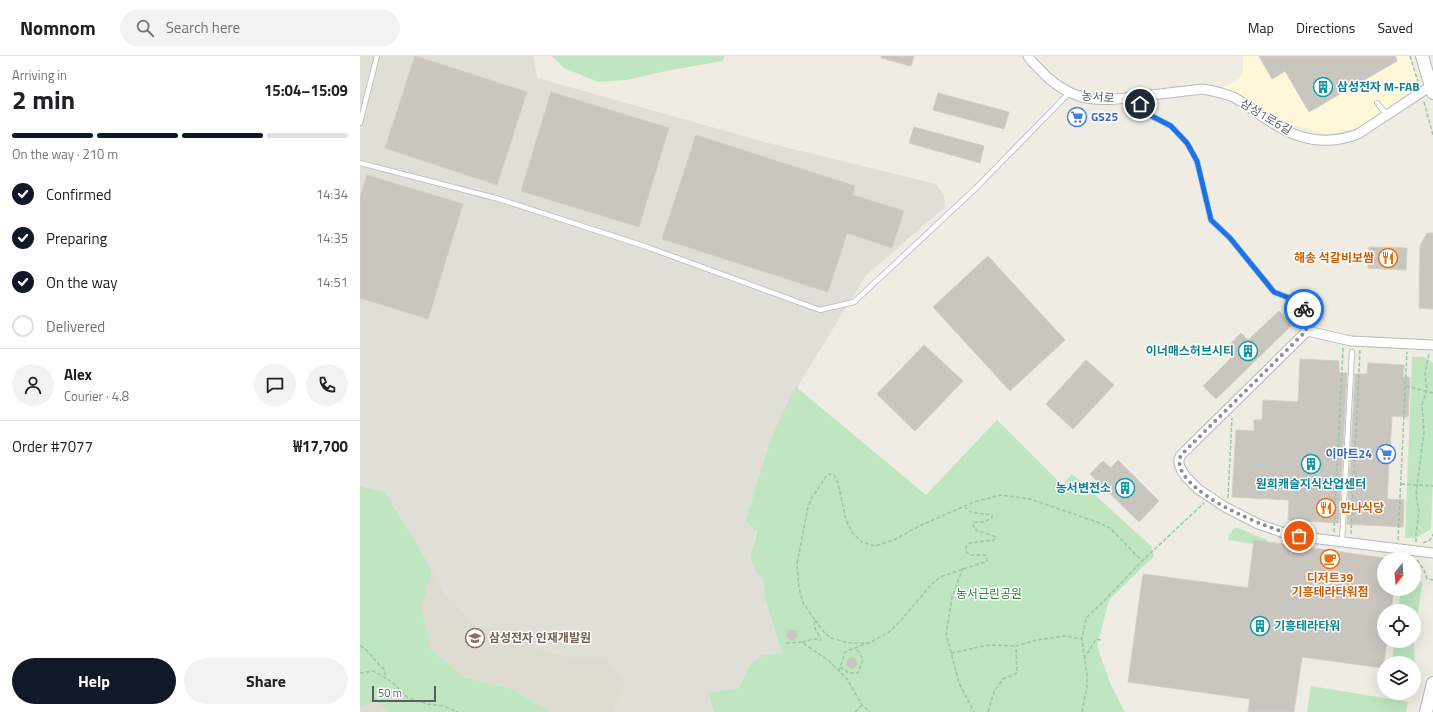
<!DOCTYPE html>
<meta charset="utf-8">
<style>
:root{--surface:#fff;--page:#f2f2f2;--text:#202124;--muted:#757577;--line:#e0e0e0;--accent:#111827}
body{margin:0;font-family:"Titillium Web","Noto Sans KR",sans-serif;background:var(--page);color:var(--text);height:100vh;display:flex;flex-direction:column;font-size:15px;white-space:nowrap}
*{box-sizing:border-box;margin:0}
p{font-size:13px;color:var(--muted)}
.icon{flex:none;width:22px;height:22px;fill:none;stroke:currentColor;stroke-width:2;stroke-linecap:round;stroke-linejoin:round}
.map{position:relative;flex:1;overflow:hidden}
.side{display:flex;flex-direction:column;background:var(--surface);width:360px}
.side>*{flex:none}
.needle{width:26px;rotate:197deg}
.controls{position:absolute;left:1017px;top:496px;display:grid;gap:8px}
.controls a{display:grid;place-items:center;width:44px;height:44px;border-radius:50%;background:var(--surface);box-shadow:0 4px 16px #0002;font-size:20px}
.scale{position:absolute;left:12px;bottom:10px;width:64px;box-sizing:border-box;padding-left:4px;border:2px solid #5b5f64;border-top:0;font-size:11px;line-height:14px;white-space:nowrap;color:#5b5f64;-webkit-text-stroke:3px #fff;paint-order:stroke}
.pin{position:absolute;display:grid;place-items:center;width:34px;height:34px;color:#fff;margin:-17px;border:2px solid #fff;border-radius:50%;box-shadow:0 1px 4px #0007}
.courier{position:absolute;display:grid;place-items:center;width:40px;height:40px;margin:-20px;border:3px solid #1a73e8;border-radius:50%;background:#fff;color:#222;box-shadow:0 1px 5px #0007}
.head em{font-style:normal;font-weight:700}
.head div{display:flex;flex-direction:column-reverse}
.head{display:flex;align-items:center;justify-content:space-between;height:68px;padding:0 12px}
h1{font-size:26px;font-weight:700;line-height:30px}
.bar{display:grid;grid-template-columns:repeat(4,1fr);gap:6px 4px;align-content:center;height:48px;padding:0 12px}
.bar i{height:5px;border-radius:3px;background:var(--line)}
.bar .selected{background:var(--accent)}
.bar p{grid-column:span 4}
.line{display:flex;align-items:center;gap:10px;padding:0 12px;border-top:1px solid var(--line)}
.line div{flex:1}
.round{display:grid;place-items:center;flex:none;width:42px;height:42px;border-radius:21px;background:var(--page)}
ol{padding:0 12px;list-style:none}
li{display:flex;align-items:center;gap:12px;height:44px}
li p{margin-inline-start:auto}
li .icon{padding:4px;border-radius:50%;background:var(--accent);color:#fff;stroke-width:4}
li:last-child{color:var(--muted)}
li i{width:22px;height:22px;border:2px solid var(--line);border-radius:50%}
.button{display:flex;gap:8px;margin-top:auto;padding:8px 12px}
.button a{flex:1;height:46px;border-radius:24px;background:var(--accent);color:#fff;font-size:16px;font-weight:700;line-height:46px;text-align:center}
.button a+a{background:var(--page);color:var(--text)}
header{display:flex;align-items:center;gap:24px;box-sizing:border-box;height:56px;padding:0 20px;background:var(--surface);border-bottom:1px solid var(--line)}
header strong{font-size:19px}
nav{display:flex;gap:22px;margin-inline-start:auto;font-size:14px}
.search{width:280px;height:36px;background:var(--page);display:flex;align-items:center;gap:10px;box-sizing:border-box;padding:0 14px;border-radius:22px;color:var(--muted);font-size:15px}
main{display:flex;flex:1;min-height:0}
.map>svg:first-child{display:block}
</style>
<header>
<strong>Nomnom</strong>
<div class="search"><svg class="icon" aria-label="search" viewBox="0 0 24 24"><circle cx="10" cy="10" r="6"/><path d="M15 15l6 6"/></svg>Search here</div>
<nav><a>Map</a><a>Directions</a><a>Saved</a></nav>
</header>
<main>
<section class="side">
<div class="head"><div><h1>2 min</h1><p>Arriving in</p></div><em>15:04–15:09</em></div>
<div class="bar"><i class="selected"></i><i class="selected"></i><i class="selected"></i><i></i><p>On the way · 210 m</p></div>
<ol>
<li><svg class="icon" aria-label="check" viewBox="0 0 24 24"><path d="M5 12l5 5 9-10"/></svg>Confirmed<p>14:34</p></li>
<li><svg class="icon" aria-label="check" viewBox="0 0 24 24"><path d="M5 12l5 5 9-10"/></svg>Preparing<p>14:35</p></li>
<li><svg class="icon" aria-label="check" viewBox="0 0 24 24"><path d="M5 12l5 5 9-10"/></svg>On the way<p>14:51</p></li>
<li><i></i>Delivered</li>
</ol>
<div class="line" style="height:72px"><a class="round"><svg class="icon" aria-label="person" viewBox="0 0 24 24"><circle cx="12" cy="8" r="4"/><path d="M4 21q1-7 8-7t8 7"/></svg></a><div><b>Alex</b><p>Courier · 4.8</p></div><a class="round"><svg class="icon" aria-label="chat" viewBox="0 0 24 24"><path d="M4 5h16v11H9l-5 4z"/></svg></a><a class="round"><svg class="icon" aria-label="phone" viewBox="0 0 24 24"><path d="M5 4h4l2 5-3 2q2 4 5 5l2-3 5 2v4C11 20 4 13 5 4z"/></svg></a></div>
<div class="line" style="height:52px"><div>Order #7077</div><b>₩17,700</b></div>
<div class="button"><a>Help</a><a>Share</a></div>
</section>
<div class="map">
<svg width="1073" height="656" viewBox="0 0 1073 656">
<rect width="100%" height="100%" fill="#eeece3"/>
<polygon fill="#fef7d8" points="883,0 1049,0 1059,30 996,73 965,78 930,68 862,31 872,27 880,22 883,16"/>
<polygon fill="#dfded7" points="0,0 173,0 177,22 412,88 576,128 584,139 585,151 506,219 426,349 390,501 396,516 403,523 406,546 422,597 390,609 379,632 348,637 354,656 252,656 265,628 247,601 207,601 174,591 151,573 114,568 89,543 25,436 0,430"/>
<g fill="#dedbd1">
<polygon points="72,514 85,537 114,568 151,573 174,591 207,601 247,601 265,628 252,656 191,656 152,633 104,621 71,593 62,552"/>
<polygon points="17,644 30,656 0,656 0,651"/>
</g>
<g fill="#bfe6c0">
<polygon points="192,0 364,0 363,5 311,14 266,24 238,26 204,12"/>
<polygon points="1052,301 1064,301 1073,307 1073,419 1071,473 1056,482 1045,482"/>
<path d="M436,331L566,439L637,364L702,429L712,418L791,490L794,500L749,544L737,590L750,627L765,656H354L348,637L379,632L390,609L401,600L422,597L406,546L403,523L396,516L390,501L397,476L386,465C400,420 411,372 436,331Z"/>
<polygon points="0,430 25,436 72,514 62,552 71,593 104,621 152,633 191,656 30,656 17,645 0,651"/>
<polygon points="875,472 878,472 907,484 907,486 894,488 868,484 869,479"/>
<polygon points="1054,515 1062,528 1054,585 1054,555 1038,555 1041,533 1054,533"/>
<polygon points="1034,585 1054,585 1055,616 1054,619 1054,607 1032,607"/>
<polygon points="951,630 1048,646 1046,656 947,656"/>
</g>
<g fill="#c9c6c0" stroke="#d3cec1">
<polygon points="55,0 167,36 137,129 25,92"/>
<polygon points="521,0 554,0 551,10 521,2"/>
<polygon points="899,0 1035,0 1037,5 949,56 925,15 912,23"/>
<polygon points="191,36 309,72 279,171 161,135"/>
<polygon points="578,37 649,56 644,73 573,54"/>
<polygon points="554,71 624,90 620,107 549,87"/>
<polygon points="336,79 495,130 493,139 544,155 532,192 487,177 468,236 302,183"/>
<polygon points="7,119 103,148 68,263 0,242 0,142"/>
<polygon points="1067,177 1073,177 1073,253 1059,252 1060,190"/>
<polygon points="1009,191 1047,192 1046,214 1008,212"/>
<polygon points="628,200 705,284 650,335 573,251"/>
<polygon points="919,255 932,269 856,343 843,330 874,299 867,291 881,277 888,284"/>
<polygon points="564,289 603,325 555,375 517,338"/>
<polygon points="940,303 979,305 979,317 987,317 979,467 928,464 929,444 872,441 876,374 894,375 894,364 902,364 903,344 938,346"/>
<polygon points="726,304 754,329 713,373 686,348"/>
<polygon points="1008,307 1044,309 1043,321 1050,321 1048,361 1032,360 1027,443 1044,444 1043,471 987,468 995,318 1007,318"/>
<polygon points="758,404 799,445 779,466 730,418 743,405 751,412"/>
<polygon points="894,484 1024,502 1024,533 1034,533 1031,555 1024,555 1024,585 1027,585 1023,612 942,601 934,656 888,656 890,643 768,626 783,518 888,532"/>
<circle cx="432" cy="579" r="5.5"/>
<circle cx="492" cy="607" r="5.5"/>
</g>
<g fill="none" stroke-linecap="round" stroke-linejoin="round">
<g stroke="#b6b9bd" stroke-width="6">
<g id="service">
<polyline points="775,41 784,56 811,70 827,87 837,105 851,164 870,182 914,236 937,245 945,254 947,275"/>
<polyline points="1017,47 1027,59"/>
<polyline points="0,67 17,0"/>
<polyline points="0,107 139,143 287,191 460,254 494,246 616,132 709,37"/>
<polyline points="982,486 992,296"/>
</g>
</g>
<g stroke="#b6b9bd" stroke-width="11">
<g id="minor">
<path d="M668,0C672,7 679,12 684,18C719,52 748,44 791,39C808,37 826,35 843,33C854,35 863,37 873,41C887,48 898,58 911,66C938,84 967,90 998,78L1071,30"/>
<polyline points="1073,289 991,285 947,275 821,399 819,403 819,408 822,415 826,421 838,433 865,451 898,468 930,479 943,481 1073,497"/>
</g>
</g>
<g stroke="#b6b9bd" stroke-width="14">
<g id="tertiary">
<polyline points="1062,0 1073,37"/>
<polyline points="1066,656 1073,627"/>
</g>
</g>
<g stroke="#b9bcc2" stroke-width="15">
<polyline id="secondary" points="1071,30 1073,29"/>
</g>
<g stroke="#98c7a7" stroke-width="1.5" stroke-dasharray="4 2" stroke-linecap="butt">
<polyline points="1050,0 1059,29"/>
<polyline points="1064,46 1073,79"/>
<polyline points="1046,330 1073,337"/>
<polyline points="1041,428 1073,430"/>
<polyline points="868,442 872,362"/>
<polyline points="974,476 983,292"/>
<polyline points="991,478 1000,294"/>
<polyline points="1038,484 1047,296"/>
<polyline points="1056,486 1056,478 1059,455 1056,439 1064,375 1062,349 1067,334 1065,318 1069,297"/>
<polyline points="1063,487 1070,484 1073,478"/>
<polyline points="1057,504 1064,514 1067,523 1073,524"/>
<polyline points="603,512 592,541 586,577 599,627 614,656"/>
<path d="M455,564L464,576L471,582L489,587H509L529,576L542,563L570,530L580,521L627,505V501L625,499H611L606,496V491L610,487L634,484L636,481L616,474L613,470L614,466H623L632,462V459C622,456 611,460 605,451"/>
<polyline points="442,586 453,583 461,584 454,570 455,564 443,547 439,532 437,508 448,451 452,441 468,418 474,419 478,427 486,464 492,476 502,486 515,490 534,484 559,470 614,446 641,439 670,443 737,466 750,472 782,505"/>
<polyline points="426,587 442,586 469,605 487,623 502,649 510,656"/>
<path d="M0,590C10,594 15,607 24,613L26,622"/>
<polyline points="591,597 629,589 656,590"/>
<polyline points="724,603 736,583 741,584"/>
<polyline points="480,611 489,617 498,617 503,604 499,596 494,592"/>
<polyline points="479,615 485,596 507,587"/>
<polyline points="0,617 13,615 32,626 48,642 68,648 83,650 98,656"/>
<polyline points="495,656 502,649"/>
<polyline points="628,656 634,636 643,623 657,617 656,590 676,584 706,580 722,583"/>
<polyline points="722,656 727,630 727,620 722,583 726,562 745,544 782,505 844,447"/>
</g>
<use href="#service" stroke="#fff" stroke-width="4.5"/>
<use href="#minor" stroke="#fff" stroke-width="9"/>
<use href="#tertiary" stroke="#fff" stroke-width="12"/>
<use href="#secondary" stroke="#fff" stroke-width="13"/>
</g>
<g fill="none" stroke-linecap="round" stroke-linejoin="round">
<path stroke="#8e9090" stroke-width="4" stroke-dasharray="0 7.2" d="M939,480C914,476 805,433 821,399L946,275L947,264L944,253"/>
<polyline stroke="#1a73e8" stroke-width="5" points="780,48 784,56 811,70 827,87 837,105 851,164 870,182 914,236 937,245 944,253"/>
</g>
<defs>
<g id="building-ring" transform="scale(1)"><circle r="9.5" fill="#fff" stroke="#0f9aa8" stroke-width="1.5"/><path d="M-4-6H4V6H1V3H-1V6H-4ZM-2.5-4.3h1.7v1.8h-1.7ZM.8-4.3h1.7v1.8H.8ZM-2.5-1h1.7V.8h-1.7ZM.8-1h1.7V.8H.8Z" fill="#0f9aa8"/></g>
<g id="supermarket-ring" transform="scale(1)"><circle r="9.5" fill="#fff" stroke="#3f7fe0" stroke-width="1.5"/><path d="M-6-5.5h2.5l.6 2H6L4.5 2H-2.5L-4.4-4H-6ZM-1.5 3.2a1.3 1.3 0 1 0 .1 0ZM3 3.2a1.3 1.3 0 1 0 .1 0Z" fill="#3f7fe0"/></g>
<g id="restaurant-ring" transform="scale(1)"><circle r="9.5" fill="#fff" stroke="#e8710a" stroke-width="1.5"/><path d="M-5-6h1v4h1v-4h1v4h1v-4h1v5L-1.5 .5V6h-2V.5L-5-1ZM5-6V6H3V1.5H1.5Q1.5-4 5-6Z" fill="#e8710a"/></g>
<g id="cafe-ring" transform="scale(1)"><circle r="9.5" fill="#fff" stroke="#e8710a" stroke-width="1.5"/><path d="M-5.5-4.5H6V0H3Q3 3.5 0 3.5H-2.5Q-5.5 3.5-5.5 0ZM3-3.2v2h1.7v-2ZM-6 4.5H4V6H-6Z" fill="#e8710a"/></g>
<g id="school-ring" transform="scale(1)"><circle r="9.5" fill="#fff" stroke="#8d6e63" stroke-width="1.5"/><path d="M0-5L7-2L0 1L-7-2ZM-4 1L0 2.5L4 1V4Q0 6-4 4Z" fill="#8d6e63"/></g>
</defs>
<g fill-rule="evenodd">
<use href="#building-ring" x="963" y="31"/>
<use href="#supermarket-ring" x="717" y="61"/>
<use href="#restaurant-ring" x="1028" y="202"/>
<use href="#building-ring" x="888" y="295"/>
<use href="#supermarket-ring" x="1026" y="398"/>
<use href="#building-ring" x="951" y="408"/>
<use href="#building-ring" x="765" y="432"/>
<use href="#restaurant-ring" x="966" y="452"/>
<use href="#cafe-ring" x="970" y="503"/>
<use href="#building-ring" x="900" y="570"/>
<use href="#school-ring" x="115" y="582"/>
</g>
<g text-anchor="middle" stroke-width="3" stroke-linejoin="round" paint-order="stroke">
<g font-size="12" font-weight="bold" fill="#0d838f" stroke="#fff" text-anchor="start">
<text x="977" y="35">삼성전자 M-FAB</text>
<text x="874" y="299" text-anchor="end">이너매스허브시티</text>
<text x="951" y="432" text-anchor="middle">원희캐슬지식산업센터</text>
<text x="751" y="436" text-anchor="end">농서변전소</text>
<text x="914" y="574">기흥테라타워</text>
</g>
<g font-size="12" fill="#5b5f64" stroke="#fff">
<text transform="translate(738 41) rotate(5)" y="4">농서로</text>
<text transform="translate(906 61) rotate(31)" y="4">삼성1로6길</text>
</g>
<g font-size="12" font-weight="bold" fill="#366cbe" stroke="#fff" text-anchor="start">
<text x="731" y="65">GS25</text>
<text x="1012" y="402" text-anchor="end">이마트24</text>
</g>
<g font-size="12" font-weight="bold" fill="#c56008" stroke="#fff" text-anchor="end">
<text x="1014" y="206">해송 석갈비보쌈</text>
<text x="980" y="456" text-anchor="start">만나식당</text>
<text x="970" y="526" text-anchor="middle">디저트39<tspan x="970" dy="14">기흥테라타워점</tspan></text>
</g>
<g font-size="12" fill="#33833a" stroke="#fff">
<text x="629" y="542">농서근린공원</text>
</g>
<g font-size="12" font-weight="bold" fill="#785e54" stroke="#fff" text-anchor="start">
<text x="129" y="586">삼성전자 인재개발원</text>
</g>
</g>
</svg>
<div class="controls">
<a><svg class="needle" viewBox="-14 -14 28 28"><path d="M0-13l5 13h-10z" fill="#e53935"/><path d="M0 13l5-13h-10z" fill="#757577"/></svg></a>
<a><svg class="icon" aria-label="locate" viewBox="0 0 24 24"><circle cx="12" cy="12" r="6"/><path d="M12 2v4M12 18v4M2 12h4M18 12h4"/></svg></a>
<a><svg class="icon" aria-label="layers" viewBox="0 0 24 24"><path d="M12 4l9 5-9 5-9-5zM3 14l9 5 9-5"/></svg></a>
</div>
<div class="scale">50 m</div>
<div class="pin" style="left:939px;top:480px;background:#ea580c"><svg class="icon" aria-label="bag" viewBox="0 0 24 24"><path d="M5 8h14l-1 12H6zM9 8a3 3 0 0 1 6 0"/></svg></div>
<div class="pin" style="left:780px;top:48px;background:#1f2937"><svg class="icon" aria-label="home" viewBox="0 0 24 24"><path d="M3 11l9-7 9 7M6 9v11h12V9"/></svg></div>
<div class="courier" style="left:944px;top:253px"><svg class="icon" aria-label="bike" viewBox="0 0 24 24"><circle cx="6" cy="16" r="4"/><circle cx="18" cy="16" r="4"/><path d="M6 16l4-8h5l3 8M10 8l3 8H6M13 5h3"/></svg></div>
</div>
</main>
